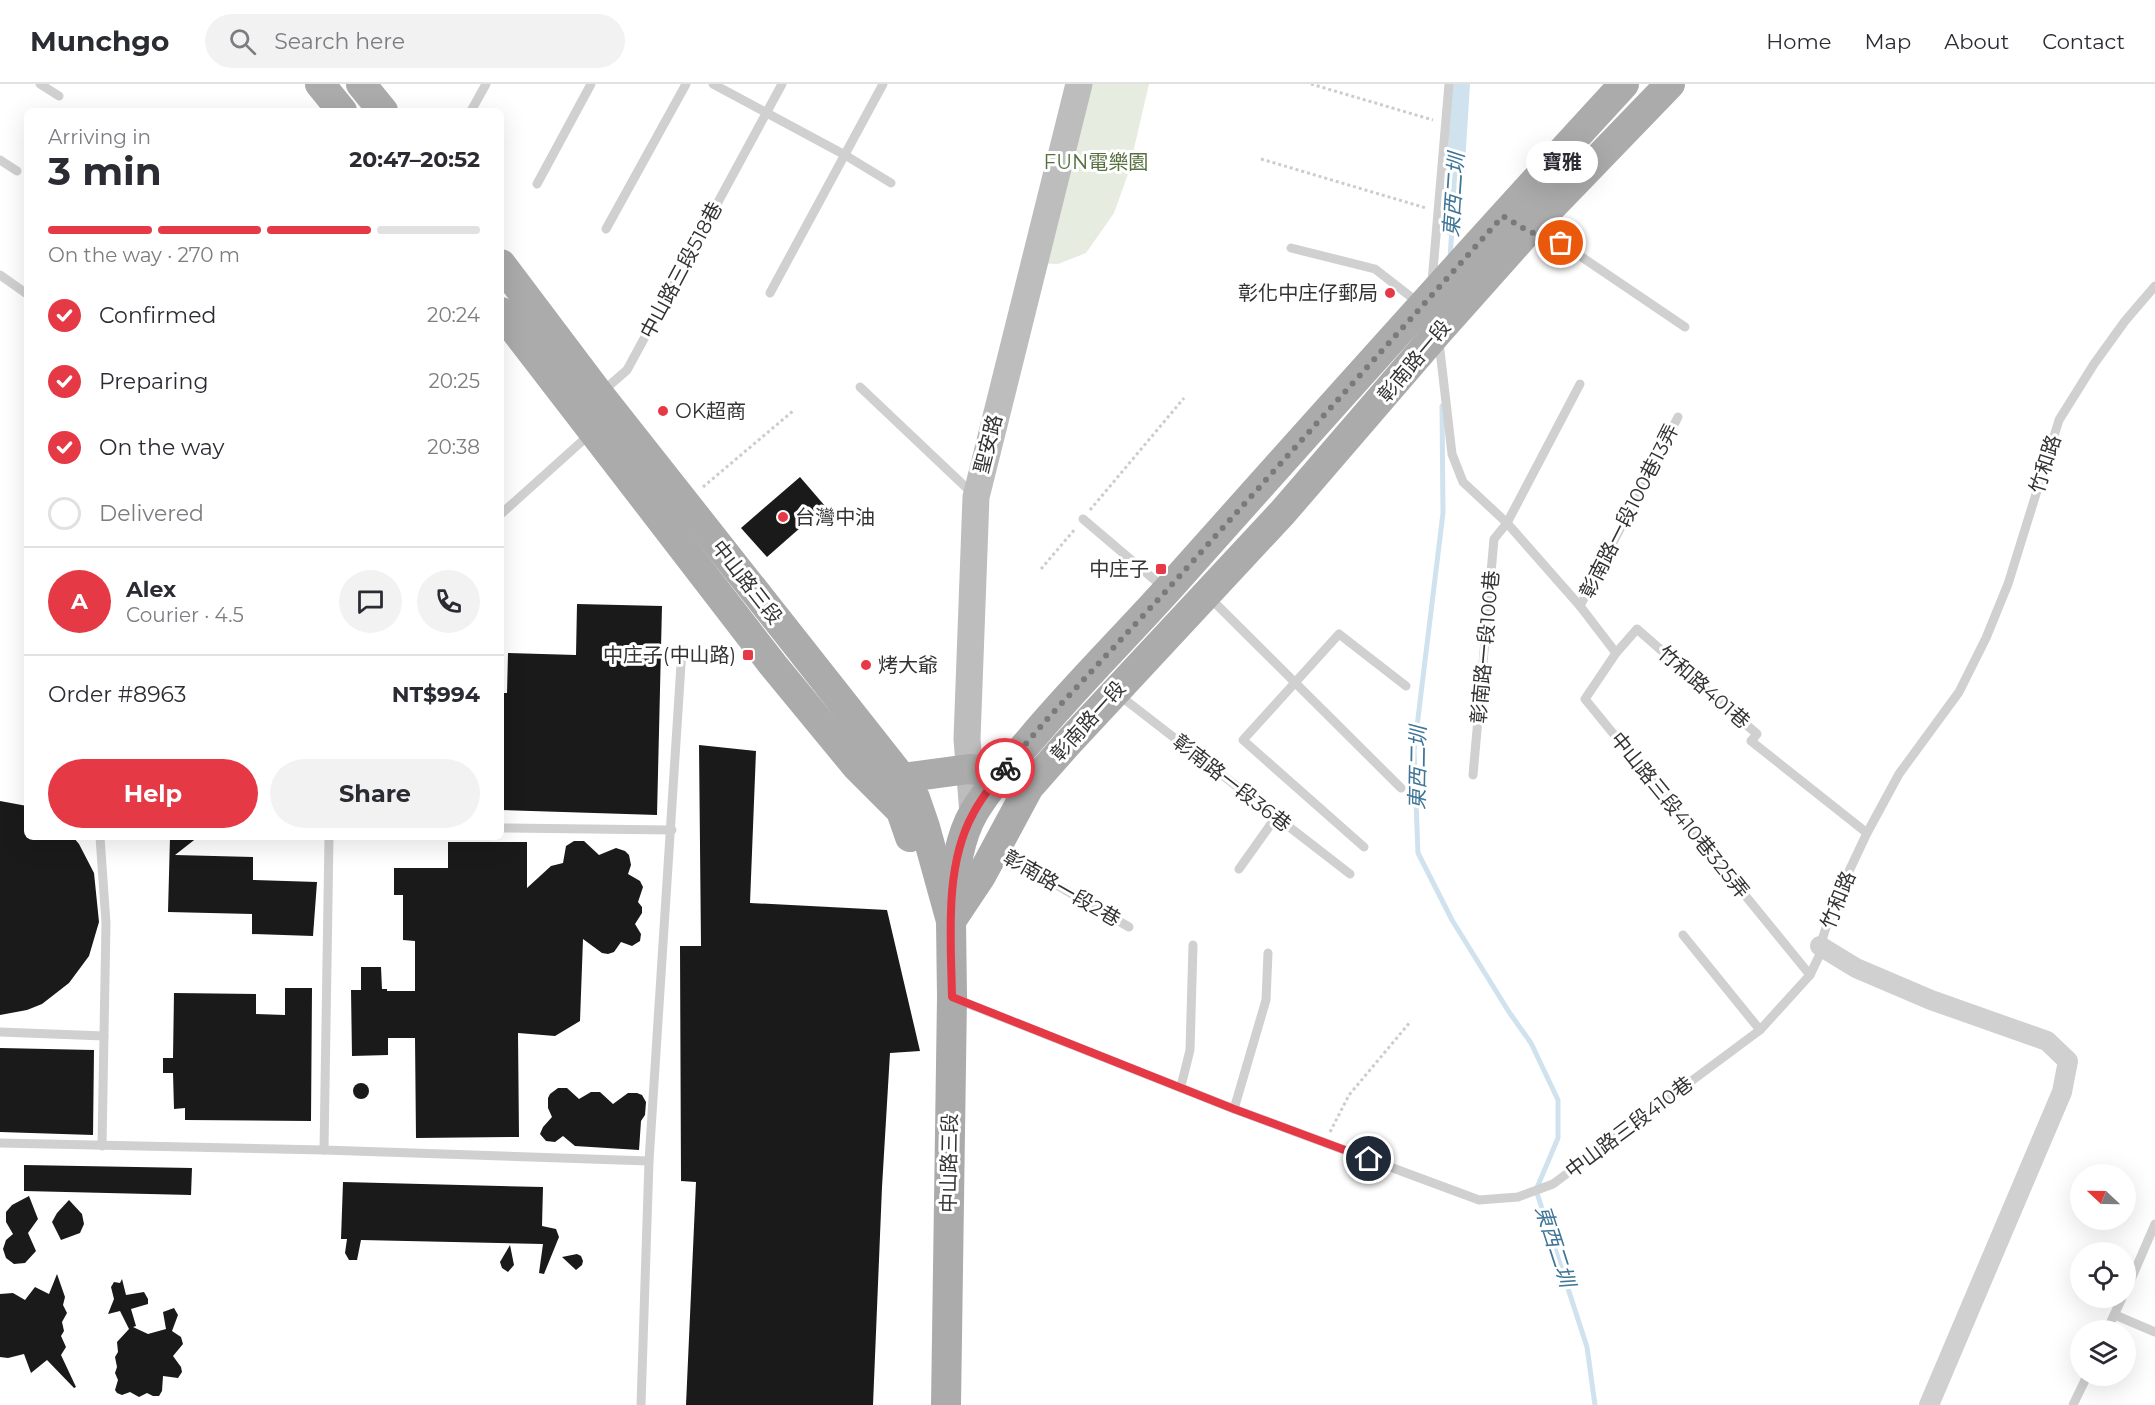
<!DOCTYPE html>
<meta charset="utf-8">
<style>
:root{--surface:#fff;--page:#f2f2f3;--text:#2b2b33;--muted:#7c7c81;--line:#e1e1e2;--accent:#e63946}
body{margin:0;font-family:Montserrat,"Noto Sans TC",sans-serif;background:var(--page);color:var(--text);height:100vh;display:flex;flex-direction:column;font-size:22px;white-space:nowrap}
*{box-sizing:border-box;margin:0}
p{font-size:20px;color:var(--muted)}
.icon{flex:none;width:33px;height:33px;fill:none;stroke:currentColor;stroke-width:2;stroke-linecap:round;stroke-linejoin:round}
.map{position:relative;flex:1;overflow:hidden}
.panel{position:absolute;left:24px;top:24px;width:480px;height:732px;display:flex;flex-direction:column;background:var(--surface);border-radius:9px;box-shadow:0 6px 24px #0002}
.panel>*{flex:none}
.needle{width:39px;rotate:292deg}
.buttons{position:absolute;left:2070px;top:1080px;display:grid;gap:12px}
.buttons a{display:grid;place-items:center;width:66px;height:66px;border-radius:50%;background:var(--surface);box-shadow:0 6px 24px #0002;font-size:30px}
.pin{position:absolute;display:grid;place-items:center;width:51px;height:51px;color:#fff;margin:-26px;border:3px solid #fff;border-radius:50%;box-shadow:0 2px 6px #0007}
.courier{position:absolute;display:grid;place-items:center;width:60px;height:60px;margin:-30px;border:4px solid #e63946;border-radius:50%;background:#fff;color:#222;box-shadow:0 2px 8px #0007}
.bubble{position:absolute;height:42px;border-radius:21px;background:var(--surface);box-shadow:0 6px 24px #0002;font-size:20px;font-weight:700;line-height:42px;text-align:center}
.head em{font-style:normal;font-weight:700}
.head div{display:flex;flex-direction:column-reverse}
.head{display:flex;align-items:center;justify-content:space-between;height:102px;padding:0 24px}
h1{font-size:39px;font-weight:700;line-height:45px}
.bar{display:grid;grid-template-columns:repeat(4,1fr);gap:9px 6px;align-content:center;height:72px;padding:0 24px}
.bar i{height:8px;border-radius:4px;background:var(--line)}
.bar .selected{background:var(--accent)}
.bar p{grid-column:span 4}
.line{display:flex;align-items:center;gap:15px;padding:0 24px;border-top:2px solid var(--line)}
.line div{flex:1}
.round{display:grid;place-items:center;flex:none;width:63px;height:63px;border-radius:32px;background:var(--page)}
ol{padding:0 24px;list-style:none}
li{display:flex;align-items:center;gap:18px;height:66px}
li p{margin-inline-start:auto}
li .icon{padding:6px;border-radius:50%;background:var(--accent);color:#fff;stroke-width:4}
li:last-child{color:var(--muted)}
li i{width:33px;height:33px;border:3px solid var(--line);border-radius:50%}
.cta{display:flex;gap:12px;margin-top:auto;padding:12px 24px}
.cta a{flex:1;height:69px;border-radius:36px;background:var(--accent);color:#fff;font-size:24px;font-weight:700;line-height:69px;text-align:center}
.cta a+a{background:var(--page);color:var(--text)}
header{display:flex;align-items:center;gap:36px;box-sizing:border-box;height:84px;padding:0 30px;background:var(--surface);border-bottom:2px solid var(--line)}
header strong{font-size:28px}
nav{display:flex;gap:33px;margin-inline-start:auto;font-size:21px}
.search{width:420px;height:54px;background:var(--page);display:flex;align-items:center;gap:15px;box-sizing:border-box;padding:0 21px;border-radius:33px;color:var(--muted);font-size:22px}
.map>svg:first-child{display:block}
</style>
<header>
<strong>Munchgo</strong>
<div class="search"><svg class="icon" aria-label="search" viewBox="0 0 24 24"><circle cx="10" cy="10" r="6"/><path d="M15 15l6 6"/></svg>Search here</div>
<nav><a>Home</a><a>Map</a><a>About</a><a>Contact</a></nav>
</header>
<div class="map">
<svg width="2155" height="1321" viewBox="0 0 2155 1321">
<rect width="100%" height="100%" fill="#fff"/>
<polygon fill="#e6ecdf" points="1079,0 1149,0 1128,90 1114,129 1086,169 1058,180 1035,179"/>
<g fill="none" stroke-linecap="round" stroke-linejoin="round">
<g stroke="#cfe2ee" stroke-width="5">
<polyline points="1450,175 1452,143"/>
<polyline points="1442,322 1443,429 1414,667 1418,769 1452,836 1509,928 1531,959 1558,1016 1558,1054 1536,1106 1587,1263 1595,1321"/>
</g>
<polyline stroke="#cfe2ee" stroke-width="18" points="1452,143 1461,0"/>
</g>
<g fill="#1a1a1a">
<polygon points="800,393 825,422 767,473 741,444"/>
<polygon points="577,520 662,522 657,731 501,726 501,609 507,609 508,569 576,571"/>
<polygon points="699,661 756,667 750,819 887,826 920,967 890,969 882,1103 873,1321 686,1321 696,1098 681,1097 680,862 701,862"/>
<polygon points="0,717 27,722 27,753 73,753 79,760 94,789 99,838 89,872 69,899 42,920 27,926 0,931"/>
<polygon points="170,753 198,753 175,771 253,773 253,796 317,798 313,852 252,850 252,830 168,828"/>
<polygon points="574,757 584,757 599,771 616,764 625,767 629,771 631,781 628,790 640,797 643,803 638,818 642,823 642,829 635,840 641,850 640,857 632,862 621,858 614,868 608,870 602,869 583,855 580,937 555,952 518,949 519,1053 416,1054 415,954 388,954 388,971 352,972 351,906 361,906 361,883 381,883 382,905 387,905 387,907 415,907 415,857 403,856 403,811 394,811 394,784 448,784 448,758 527,758 527,804 551,782 563,779 566,762"/>
<polygon points="285,904 312,904 311,1037 185,1036 185,1024 174,1025 173,989 163,989 163,974 173,974 174,909 256,910 256,930 285,931"/>
<polygon points="0,964 94,966 93,1051 0,1048"/>
<circle cx="361" cy="1007" r="8"/>
<polygon points="558,1004 567,1004 579,1015 591,1008 600,1008 613,1020 628,1009 637,1009 642,1011 646,1018 645,1031 641,1037 639,1066 575,1062 563,1052 555,1058 546,1057 540,1050 543,1043 552,1033 548,1024 548,1014 550,1010"/>
<polygon points="24,1081 192,1084 191,1111 24,1107"/>
<polygon points="343,1098 543,1103 542,1142 556,1145 559,1153 544,1190 539,1189 543,1160 361,1156 357,1176 349,1176 345,1169 347,1155 341,1155"/>
<polygon points="29,1112 38,1135 28,1149 36,1167 25,1179 14,1180 6,1174 3,1165 6,1156 13,1150 6,1138 6,1128 12,1121"/>
<polygon points="69,1116 82,1130 84,1140 80,1149 61,1156 52,1138 57,1129"/>
<polygon points="510,1161 514,1181 508,1188 502,1184 500,1178"/>
<polygon points="577,1170 581,1172 583,1177 582,1181 576,1186 562,1173"/>
<polygon points="57,1190 65,1213 63,1221 67,1229 62,1238 64,1247 61,1252 66,1263 61,1271 76,1303 74,1304 47,1276 31,1289 24,1270 8,1274 0,1273 0,1210 13,1209 25,1216 35,1203 49,1210"/>
<polygon points="122,1195 126,1211 144,1208 148,1215 148,1220 131,1225 136,1242 133,1243 148,1250 166,1245 163,1228 174,1224 178,1231 172,1247 181,1253 183,1260 173,1272 181,1283 182,1288 178,1294 163,1292 162,1307 159,1312 153,1312 147,1309 139,1313 130,1308 122,1311 117,1309 115,1306 118,1296 115,1289 117,1283 115,1273 118,1268 117,1258 129,1245 120,1227 108,1230 114,1215 111,1203 114,1198 120,1199"/>
</g>
<g fill="none" stroke-linecap="round" stroke-linejoin="round">
<g stroke="#cdcdcd" stroke-width="3" stroke-dasharray="3 3" stroke-linecap="butt">
<polyline points="1311,0 1433,36"/>
<polyline points="1261,75 1426,124"/>
<polyline points="703,403 793,327"/>
<polyline points="1090,426 1184,314"/>
<polyline points="1041,485 1075,445"/>
<polyline points="1330,1048 1349,1011 1411,937"/>
</g>
<g stroke="#d0d0d0" stroke-width="9">
<polyline points="40,0 59,12"/>
<polyline points="713,0 845,71 891,99"/>
<polyline points="471,27 486,0"/>
<polyline points="0,76 17,87"/>
<polyline points="537,100 591,0"/>
<polyline points="606,145 686,0"/>
<polyline points="1532,149 1561,159 1685,243"/>
<polyline points="1291,164 1375,185 1420,220"/>
<polyline points="0,191 27,210"/>
<polyline points="1432,198 1449,0"/>
<polyline points="770,209 883,0"/>
<polyline points="1439,258 1452,370 1463,398 1507,439 1580,522 1616,569"/>
<polyline points="860,303 974,411"/>
<polyline points="603,307 627,286 782,0"/>
<polyline points="501,430 590,350"/>
<polyline points="1083,435 1163,503"/>
<polyline points="1209,513 1401,704"/>
<polyline points="1580,522 1678,333"/>
<polyline points="1119,611 1350,790"/>
<polyline points="1473,691 1494,455 1507,439 1580,300"/>
<polyline points="501,744 672,746"/>
<polyline points="100,753 106,839 102,1062"/>
<polyline points="1364,763 1243,656 1339,550 1406,602"/>
<polyline points="1000,768 1129,843"/>
<polyline points="1239,785 1276,733"/>
<polyline points="1683,851 1760,946"/>
<polyline points="1810,891 1585,615 1616,569 1637,545 1757,650 1751,657 1867,749"/>
<polyline points="956,915 1234,1025 1479,1116 1518,1113 1553,1100 1760,946 1810,891 1820,870 1820,862 1834,819 1867,749 1899,690 1959,608 1986,554 2008,500 2059,336 2094,280 2125,237 2155,202"/>
<polyline points="0,948 104,952"/>
<polyline points="1181,1002 1190,966 1193,861"/>
<polyline points="1234,1025 1266,916 1268,869"/>
<polyline points="0,1059 324,1066 649,1077"/>
<polyline points="324,1066 329,753"/>
<polyline points="2126,1207 2155,1140"/>
<polyline points="2115,1231 2155,1248"/>
<polyline points="2107,1246 2122,1214"/>
<polyline points="641,1321 649,1077 682,565"/>
<polyline points="2073,1321 2087,1292"/>
</g>
<polyline stroke="#d0d0d0" stroke-width="20" points="1820,862 1856,884 1931,916 2047,957 2068,977 2062,1008 1929,1321"/>
<polyline stroke="#bdbdbd" stroke-width="27" points="973,730 967,655 976,413 1079,0"/>
<g stroke="#ababab" stroke-width="30">
<polyline points="320,0 342,27"/>
<polyline points="361,0 383,27"/>
<polyline points="501,180 599,310 902,694 915,714 925,743 951,837 952,913 946,1321"/>
<polyline points="501,228 773,581 857,683 901,727 910,753"/>
<polyline points="890,704 902,694 969,685 1001,689 1015,696"/>
<path d="M953,816C955,786 959,754 974,728C990,702 1010,679 1030,656C1077,600 1130,548 1178,494C1326,328 1474,163 1624,0"/>
<polyline points="951,837 981,792 1029,703 1067,660 1283,428 1438,248 1528,147 1670,0"/>
</g>
</g>
<g fill="none" stroke-linecap="round" stroke-linejoin="round">
<polyline stroke="#7a7a7a" stroke-width="6" stroke-dasharray="0 10.8" points="1005,684 1049,633 1167,506 1503,132 1528,147 1561,159"/>
<path stroke="#e63946" stroke-width="8" d="M1005,684C994,698 981,714 973,730C944,782 951,855 952,913L1234,1025L1369,1075"/>
</g>
<g fill="#e63946" stroke="#fff" stroke-width="2">
<circle cx="1390" cy="209" r="6"/>
<circle cx="663" cy="327" r="6"/>
<circle cx="783" cy="433" r="6"/>
<rect x="1155" y="479" width="12" height="12" rx="3"/>
<rect x="742" y="565" width="12" height="12" rx="3"/>
<circle cx="866" cy="581" r="6"/>
</g>
<g text-anchor="middle" stroke-width="6" stroke-linejoin="round" paint-order="stroke">
<g font-size="20" fill="#56703f" stroke="#fff">
<text x="1096" y="85">FUN電樂園</text>
</g>
<g font-size="20" fill="#333" stroke="#fff">
<text transform="translate(681 186) rotate(-62)" y="7">中山路三段518巷</text>
<text transform="translate(1414 277) rotate(-50)" y="7">彰南路一段</text>
<text transform="translate(988 360) rotate(-76)" y="7">聖安路</text>
<text transform="translate(2045 380) rotate(-72)" y="7">竹和路</text>
<text transform="translate(1629 427) rotate(-63)" y="7">彰南路一段100巷13弄</text>
<text transform="translate(747 498) rotate(52)" y="7">中山路三段</text>
<text transform="translate(1485 563) rotate(-85)" y="7">彰南路一段100巷</text>
<text transform="translate(1704 603) rotate(41)" y="7">竹和路401巷</text>
<text transform="translate(1088 637) rotate(-48)" y="7">彰南路一段</text>
<text transform="translate(1232 699) rotate(38)" y="7">彰南路一段36巷</text>
<text transform="translate(1680 731) rotate(51)" y="7">中山路三段410巷325弄</text>
<text transform="translate(1062 804) rotate(30)" y="7">彰南路一段2巷</text>
<text transform="translate(1838 816) rotate(-68)" y="7">竹和路</text>
<text transform="translate(1629 1043) rotate(-37)" y="7">中山路三段410巷</text>
<text transform="translate(949 1079) rotate(-89)" y="7">中山路三段</text>
</g>
<g font-size="20" fill="#333" stroke="#fff" text-anchor="end">
<text x="1378" y="216">彰化中庄仔郵局</text>
<text x="675" y="334" text-anchor="start">OK超商</text>
<text x="795" y="440" text-anchor="start">台灣中油</text>
<text x="1149" y="492">中庄子</text>
<text x="736" y="578">中庄子(中山路)</text>
<text x="878" y="588" text-anchor="start">烤大爺</text>
</g>
<g font-size="21" font-style="italic" fill="#3f7597" stroke="#fff">
<text transform="translate(1454 111) rotate(-86)" y="7">東西二圳</text>
<text transform="translate(1418 684) rotate(-89)" y="7">東西二圳</text>
<text transform="translate(1555 1162) rotate(72)" y="7">東西二圳</text>
</g>
</g>
</svg>
<div class="buttons">
<a><svg class="needle" viewBox="-14 -14 28 28"><path d="M0-13l5 13h-10z" fill="#e53935"/><path d="M0 13l5-13h-10z" fill="#7c7c81"/></svg></a>
<a><svg class="icon" aria-label="locate" viewBox="0 0 24 24"><circle cx="12" cy="12" r="6"/><path d="M12 2v4M12 18v4M2 12h4M18 12h4"/></svg></a>
<a><svg class="icon" aria-label="layers" viewBox="0 0 24 24"><path d="M12 4l9 5-9 5-9-5zM3 14l9 5 9-5"/></svg></a>
</div>
<div class="pin" style="left:1561px;top:159px;background:#ea580c"><svg class="icon" aria-label="bag" viewBox="0 0 24 24"><path d="M5 8h14l-1 12H6zM9 8a3 3 0 0 1 6 0"/></svg></div>
<div class="pin" style="left:1369px;top:1075px;background:#1f2937"><svg class="icon" aria-label="home" viewBox="0 0 24 24"><path d="M3 11l9-7 9 7M6 9v11h12V9"/></svg></div>
<div class="courier" style="left:1005px;top:684px"><svg class="icon" aria-label="bike" viewBox="0 0 24 24"><circle cx="6" cy="16" r="4"/><circle cx="18" cy="16" r="4"/><path d="M6 16l4-8h5l3 8M10 8l3 8H6M13 5h3"/></svg></div>
<div class="bubble" style="left:1526px;top:57px;width:72px">寶雅</div>
<section class="panel">
<div class="head"><div><h1>3 min</h1><p>Arriving in</p></div><em>20:47–20:52</em></div>
<div class="bar"><i class="selected"></i><i class="selected"></i><i class="selected"></i><i></i><p>On the way · 270 m</p></div>
<ol>
<li><svg class="icon" aria-label="check" viewBox="0 0 24 24"><path d="M5 12l5 5 9-10"/></svg>Confirmed<p>20:24</p></li>
<li><svg class="icon" aria-label="check" viewBox="0 0 24 24"><path d="M5 12l5 5 9-10"/></svg>Preparing<p>20:25</p></li>
<li><svg class="icon" aria-label="check" viewBox="0 0 24 24"><path d="M5 12l5 5 9-10"/></svg>On the way<p>20:38</p></li>
<li><i></i>Delivered</li>
</ol>
<div class="line" style="height:108px"><b class="round" style="background:var(--accent);color:#fff">A</b><div><b>Alex</b><p>Courier · 4.5</p></div><a class="round"><svg class="icon" aria-label="chat" viewBox="0 0 24 24"><path d="M4 5h16v11H9l-5 4z"/></svg></a><a class="round"><svg class="icon" aria-label="phone" viewBox="0 0 24 24"><path d="M5 4h4l2 5-3 2q2 4 5 5l2-3 5 2v4C11 20 4 13 5 4z"/></svg></a></div>
<div class="line" style="height:78px"><div>Order #8963</div><b>NT$994</b></div>
<div class="cta"><a>Help</a><a>Share</a></div>
</section>
</div>
